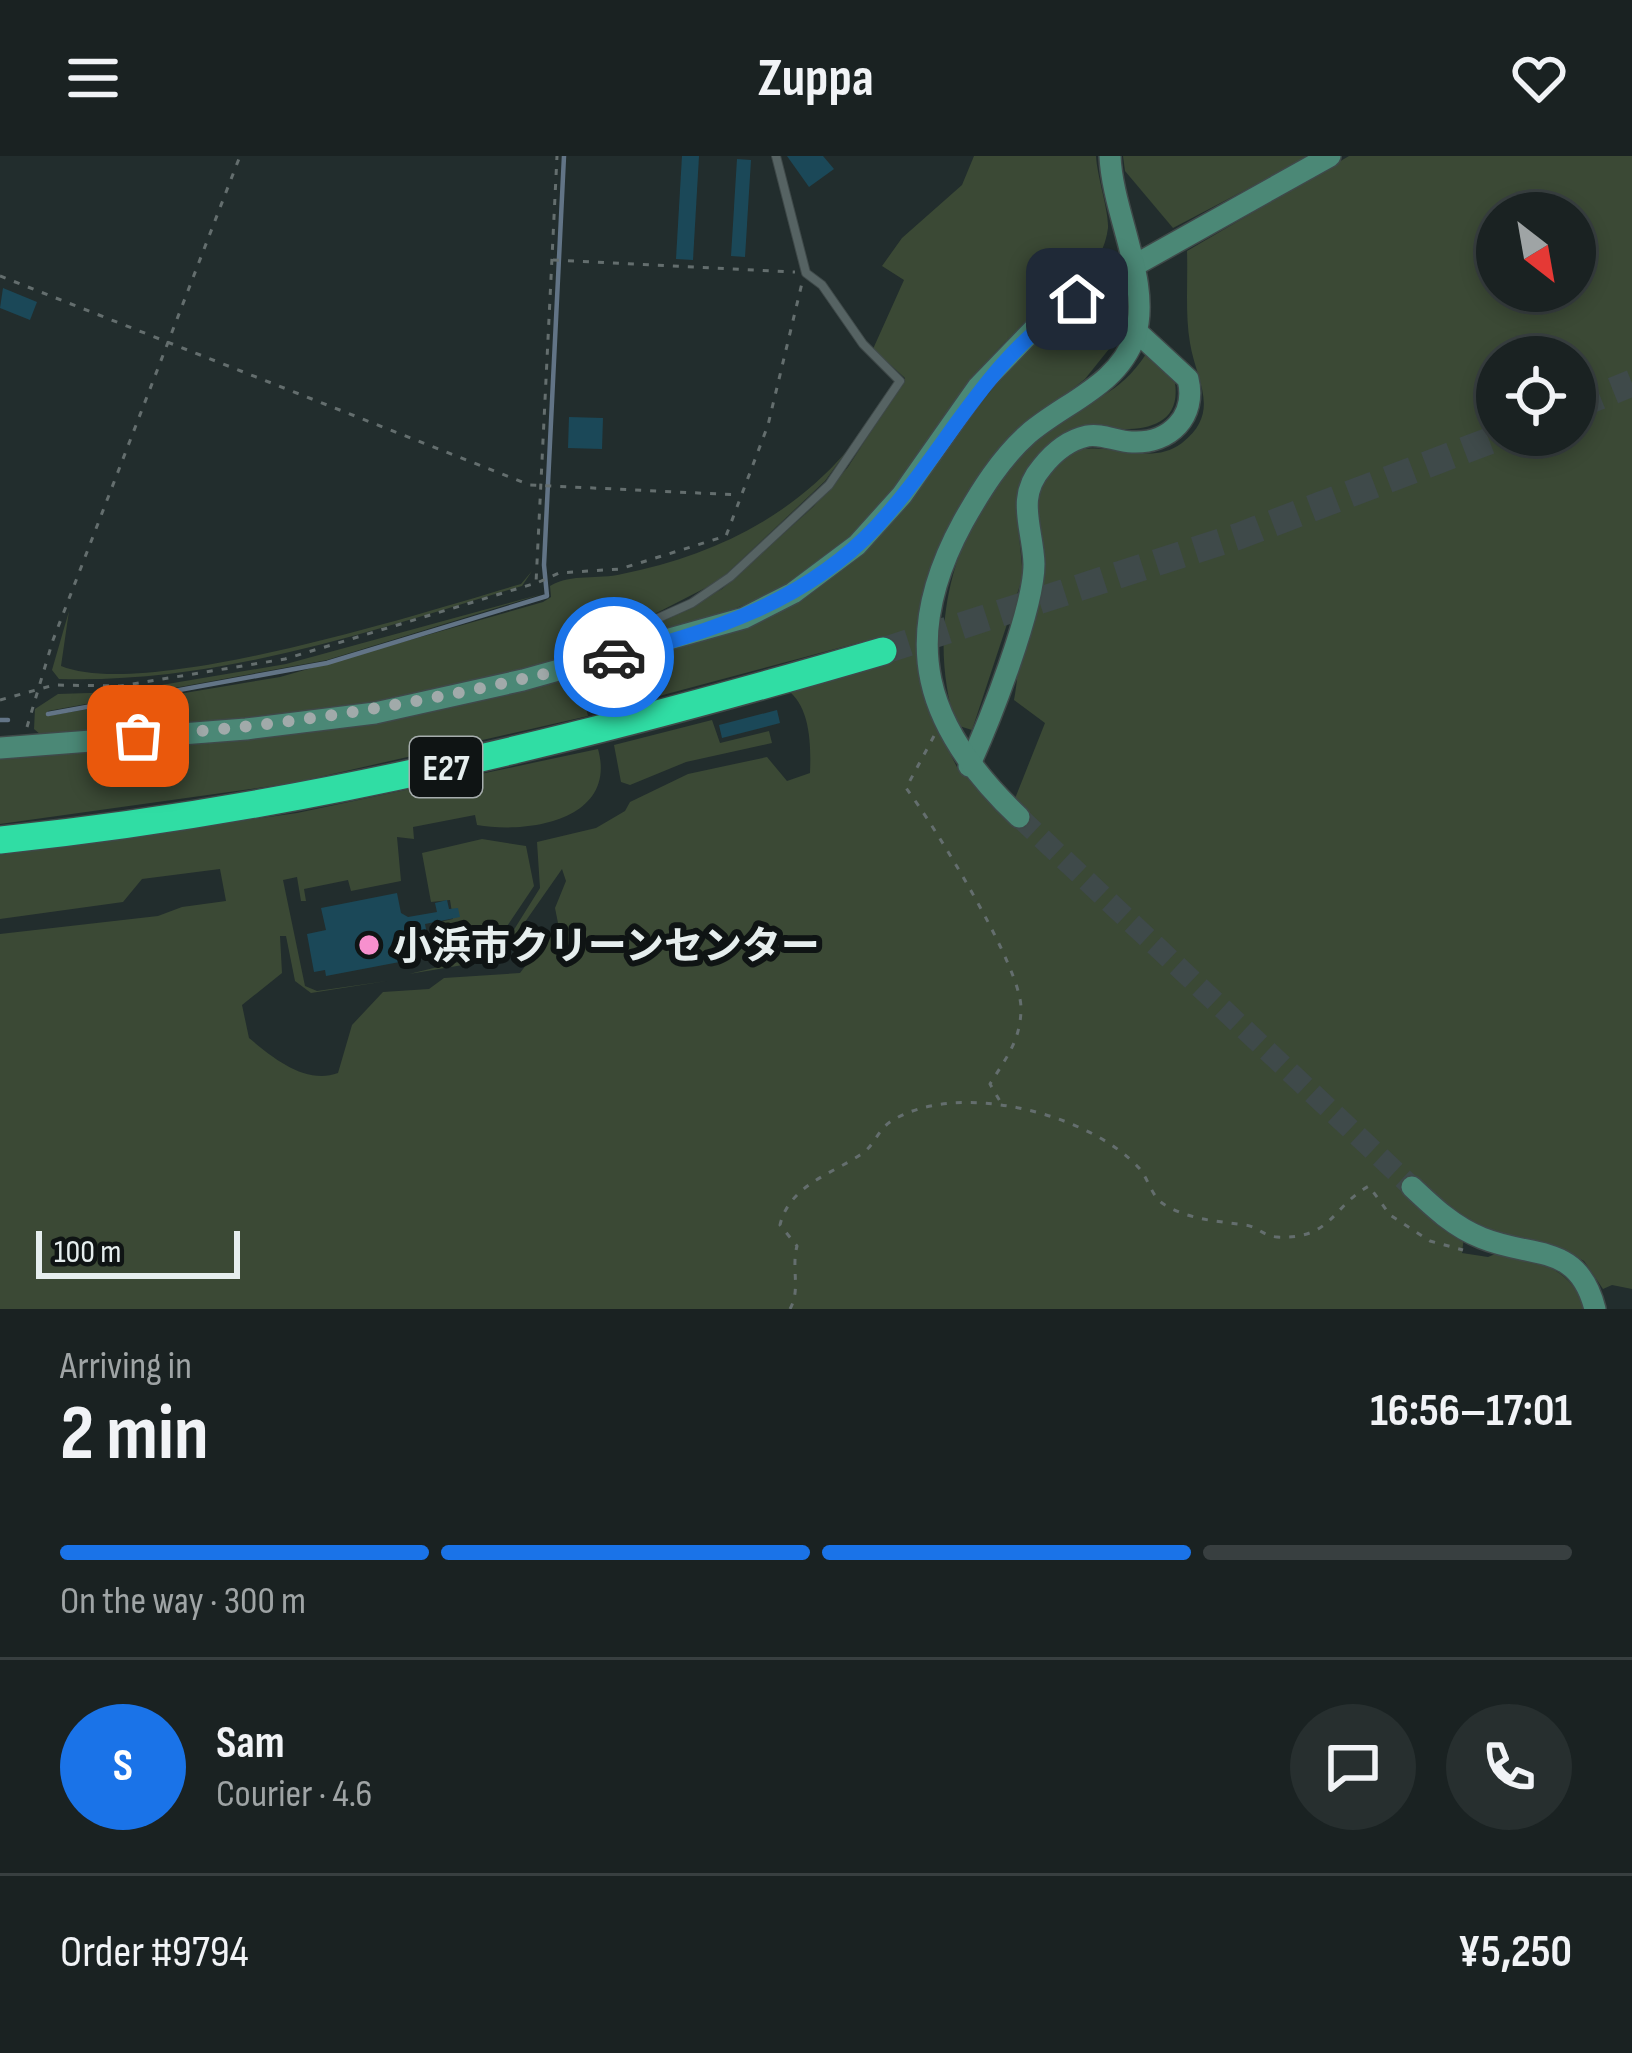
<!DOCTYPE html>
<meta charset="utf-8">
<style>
:root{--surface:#1a2222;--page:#272f2f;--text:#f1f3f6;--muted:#9fa4a5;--line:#383f40;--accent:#1a73e8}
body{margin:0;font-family:"Sofia Sans Condensed","Noto Sans JP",sans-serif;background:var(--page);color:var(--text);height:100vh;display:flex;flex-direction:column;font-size:45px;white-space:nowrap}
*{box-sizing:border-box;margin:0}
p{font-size:39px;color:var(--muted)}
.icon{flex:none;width:66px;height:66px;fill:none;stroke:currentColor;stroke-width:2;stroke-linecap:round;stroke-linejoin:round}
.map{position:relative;height:1153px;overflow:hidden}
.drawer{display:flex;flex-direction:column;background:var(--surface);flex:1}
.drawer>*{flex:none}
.needle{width:78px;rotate:149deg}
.fabs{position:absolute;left:1476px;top:36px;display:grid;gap:24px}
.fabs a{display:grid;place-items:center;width:120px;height:120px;border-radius:50%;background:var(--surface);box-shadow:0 6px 18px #0003,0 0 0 3px var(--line);font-size:60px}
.scale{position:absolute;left:36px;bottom:30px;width:204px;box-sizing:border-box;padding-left:12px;border:6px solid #e6eeee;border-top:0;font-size:33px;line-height:42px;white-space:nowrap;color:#e6eeee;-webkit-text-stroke:9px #0f1414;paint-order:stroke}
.pin{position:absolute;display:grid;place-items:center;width:102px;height:102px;color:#fff;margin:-51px;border-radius:24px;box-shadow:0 6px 18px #0006}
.courier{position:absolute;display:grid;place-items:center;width:120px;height:120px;margin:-60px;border:9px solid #1a73e8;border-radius:50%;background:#fff;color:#222;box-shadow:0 3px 15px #0007}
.summary em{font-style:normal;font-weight:700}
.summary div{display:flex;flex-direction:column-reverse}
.summary{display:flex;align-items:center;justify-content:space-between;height:204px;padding:0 60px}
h1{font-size:78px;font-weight:700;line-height:90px}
.bar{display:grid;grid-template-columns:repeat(4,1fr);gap:18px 12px;align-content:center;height:144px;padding:0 60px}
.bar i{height:15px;border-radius:9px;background:var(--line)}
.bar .selected{background:var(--accent)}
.bar p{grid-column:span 4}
.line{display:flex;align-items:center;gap:30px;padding:0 60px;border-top:3px solid var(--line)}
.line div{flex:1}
.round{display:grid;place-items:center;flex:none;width:126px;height:126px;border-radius:63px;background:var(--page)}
header{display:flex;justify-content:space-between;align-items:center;height:156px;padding:0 60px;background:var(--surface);font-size:54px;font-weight:700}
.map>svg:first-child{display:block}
</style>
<header><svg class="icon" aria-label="menu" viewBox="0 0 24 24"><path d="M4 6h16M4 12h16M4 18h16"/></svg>Zuppa<svg class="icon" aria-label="heart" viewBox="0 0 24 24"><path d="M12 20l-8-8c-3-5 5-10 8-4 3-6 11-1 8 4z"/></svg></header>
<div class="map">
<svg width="1632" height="1153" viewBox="0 0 1632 1153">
<rect width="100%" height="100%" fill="#222d2d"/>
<g fill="#3b4935" fill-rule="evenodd">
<path d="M974,0H1096C1097,20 1109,55 1108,72C1101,129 1036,153 1001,190C965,228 940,273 909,314C821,429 756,452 621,487L722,433L813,351L848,311L905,222L873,193L904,124L882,110L902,82L962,29Z"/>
<polygon points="1123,0 1310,0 1173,72 1125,15"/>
<path d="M1349,0H1632V1133L1612,1129L1603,1133L1584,1105L1569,1097L1547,1089L1464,1080L1462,1097L1488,1101L1500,1096C1541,1106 1568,1111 1587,1153H0V778L158,760L182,751L226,745L220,713L142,723L123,746L0,763V699L297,657L598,593C618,665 526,678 477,669L475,659L413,671L414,683L397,681L401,725L351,735L348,724L304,733L306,745H301L297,721L283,724L305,830L317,835L387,825L311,837L295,825L286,780H280L282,817L242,849L249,882C273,902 306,929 338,917L352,869L383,836L429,833L444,822L520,817L558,767L555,752L566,725L562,713L499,803L409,818L500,796L540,732L537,686L596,672L625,655L630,646L688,618L767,601L787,625L810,617C811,590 811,550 786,533L886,499L880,481L603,555L596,523L600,515L794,445L1039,183L1089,147L1117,183L1085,223L1024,271L963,353L921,518L933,564L958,613L1015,668L1014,645L1045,567L1014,544C1025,485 1020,362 1048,318C1083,263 1140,319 1182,287C1222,256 1196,225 1190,187C1185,158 1188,125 1187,95ZM1497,57H1575V135H1497ZM1497,201H1575V279H1497Z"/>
<path d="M1146,198L1175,227C1182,275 1134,276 1099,271L1022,326L1016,349L1023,420L972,574L956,569C921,460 962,340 1053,271C1089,243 1119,240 1146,198Z"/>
<path d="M846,296L825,325L719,425L559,507L374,549L215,568L41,579L34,573L35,553L58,538L120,536L286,508L542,438L327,504L48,555L47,560L280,521L543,446L551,441L550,430C572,417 598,424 622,418C710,400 787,364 846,296Z"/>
<path d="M532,415L522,430C372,475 217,528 59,523L52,514L69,455L61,510C146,545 426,456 521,428Z"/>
<polygon points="570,523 579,525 588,560 293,627 0,668 0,601 325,574"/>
<polygon points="712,564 720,587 769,575 772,587 686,606 630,629 621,626 614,589"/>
<polygon points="482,683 526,690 534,730 495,788 444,800 435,767 453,763 450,744 431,746 422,697"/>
</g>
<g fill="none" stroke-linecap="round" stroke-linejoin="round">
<g stroke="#627486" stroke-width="4.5">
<polyline points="48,558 327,507 547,440 544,409 564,0"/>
<polyline points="0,564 8,564"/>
</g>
</g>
<g fill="#1b4858">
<polygon points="682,0 699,0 693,104 676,103"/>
<polygon points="787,0 823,0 834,13 809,31"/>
<polygon points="737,3 751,4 745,101 731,100"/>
<polygon points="3,132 37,146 30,164 0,152"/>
<polygon points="569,261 603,262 602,293 568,292"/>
<polygon points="777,554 780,567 722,582 719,569"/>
<polygon points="397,737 401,757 408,761 437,756 435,747 447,744 449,753 458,752 460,761 425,768 431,800 326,820 325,814 314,816 307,778 326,774 321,752"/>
</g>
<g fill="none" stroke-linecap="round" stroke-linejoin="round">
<polyline stroke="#3f4a4a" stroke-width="21" stroke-dasharray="21 10" stroke-linecap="butt" points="1019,661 1412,1031"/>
<g stroke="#3f4a4a" stroke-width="27" stroke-dasharray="27 14" stroke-linecap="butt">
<polyline points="1575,250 1632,227"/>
<polyline points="883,495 1239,380 1505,279"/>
</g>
<g stroke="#3f4949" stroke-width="10">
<polyline id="lane" points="594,499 605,486 692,447 730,421 829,329 900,225 863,188 822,129 806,117 776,0"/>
</g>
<g stroke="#3f4949" stroke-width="24">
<g id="secondary">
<polyline points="0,592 246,573 375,557 523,524 744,462 793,437 857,389 902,339 978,231 1035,172 1103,127 1330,0"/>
<path d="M969,610C989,567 1034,453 1034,408C1033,372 1015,342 1042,311C1053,297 1069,284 1087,280C1102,277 1117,286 1132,286C1170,288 1197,260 1188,223L1137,176"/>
<path d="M1019,661C924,571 898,485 963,366C981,334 1001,302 1028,278C1065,246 1118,230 1135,180C1152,128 1112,56 1110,0"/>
<path d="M1412,1031C1433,1051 1454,1071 1482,1082C1534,1103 1578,1086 1595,1153"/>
</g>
</g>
<g stroke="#3f4949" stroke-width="30">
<path id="highway" d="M0,684C302,653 593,580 883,495"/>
</g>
<g stroke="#646e6e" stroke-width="3" stroke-dasharray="6 9" stroke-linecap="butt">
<polyline points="553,104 795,116"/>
<polyline points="0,120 530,329 740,339"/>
<polyline points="539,426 559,417 620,413 726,380 768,269 802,127"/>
<polyline points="0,544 54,529 120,530 285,503 536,427 557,0"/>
<polyline points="27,571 53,484 240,0"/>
<path d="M934,580L906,632C934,669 1021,810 1021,852C1021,884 1006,902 990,928L1001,947"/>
<path d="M790,1153C801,1133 791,1113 797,1090L780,1069C789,1030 831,1018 860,999C874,991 877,975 890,966C955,923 1089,957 1139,1012C1149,1023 1151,1041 1165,1049C1190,1064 1217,1065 1245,1069C1257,1070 1263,1080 1277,1081C1332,1084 1332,1050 1369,1030L1390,1059L1430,1085L1463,1094"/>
</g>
<use href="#lane" stroke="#566363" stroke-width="8"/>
<use href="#secondary" stroke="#4b8876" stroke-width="21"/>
<use href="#highway" stroke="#30dda4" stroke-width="27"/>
</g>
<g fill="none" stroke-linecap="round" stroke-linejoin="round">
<path stroke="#a1aaaa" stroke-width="12" stroke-dasharray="0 21.6" d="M138,580C305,569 452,542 614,501"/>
<path stroke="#1a73e8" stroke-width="15" d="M614,501C712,475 804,447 876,371C949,292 982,206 1077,143"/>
</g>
<circle fill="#f790ce" stroke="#0f1414" stroke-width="4.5" cx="369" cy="789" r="12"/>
<g text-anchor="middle" stroke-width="12" stroke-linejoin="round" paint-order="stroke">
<rect fill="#0f1414" stroke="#a6adad" stroke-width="3" x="410" y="581" width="72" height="60" rx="9"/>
<g font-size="36" font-weight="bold" fill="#e6eeee">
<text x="446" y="624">E27</text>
</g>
<g font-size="39" font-weight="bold" fill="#e6eeee" stroke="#0f1414" text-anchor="start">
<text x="393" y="803">小浜市クリーンセンター</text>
</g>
</g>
</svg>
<div class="fabs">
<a><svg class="needle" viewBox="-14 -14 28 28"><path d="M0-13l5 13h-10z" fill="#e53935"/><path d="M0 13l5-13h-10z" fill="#9fa4a5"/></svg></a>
<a><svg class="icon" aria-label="locate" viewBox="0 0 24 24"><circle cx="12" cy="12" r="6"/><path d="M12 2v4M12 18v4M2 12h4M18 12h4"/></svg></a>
</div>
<div class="scale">100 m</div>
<div class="pin" style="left:138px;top:580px;background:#ea580c"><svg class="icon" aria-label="bag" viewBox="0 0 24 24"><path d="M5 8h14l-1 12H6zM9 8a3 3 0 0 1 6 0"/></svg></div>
<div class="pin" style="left:1077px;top:143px;background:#1f2937"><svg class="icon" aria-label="home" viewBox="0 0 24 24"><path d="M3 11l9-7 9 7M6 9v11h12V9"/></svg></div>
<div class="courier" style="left:614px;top:501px"><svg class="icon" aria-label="car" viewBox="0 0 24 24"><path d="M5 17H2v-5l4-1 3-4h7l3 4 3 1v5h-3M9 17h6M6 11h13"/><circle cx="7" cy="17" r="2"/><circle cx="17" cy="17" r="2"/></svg></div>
</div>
<section class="drawer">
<div class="summary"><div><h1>2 min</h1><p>Arriving in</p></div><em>16:56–17:01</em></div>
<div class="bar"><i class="selected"></i><i class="selected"></i><i class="selected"></i><i></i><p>On the way · 300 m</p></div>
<div class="line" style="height:216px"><b class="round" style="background:var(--accent);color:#fff">S</b><div><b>Sam</b><p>Courier · 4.6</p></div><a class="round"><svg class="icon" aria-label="chat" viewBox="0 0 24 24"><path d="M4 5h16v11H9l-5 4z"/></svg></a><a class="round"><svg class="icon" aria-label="phone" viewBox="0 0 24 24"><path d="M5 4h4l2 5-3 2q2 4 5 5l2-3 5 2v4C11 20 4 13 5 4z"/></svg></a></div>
<div class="line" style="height:156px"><div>Order #9794</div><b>¥5,250</b></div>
</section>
